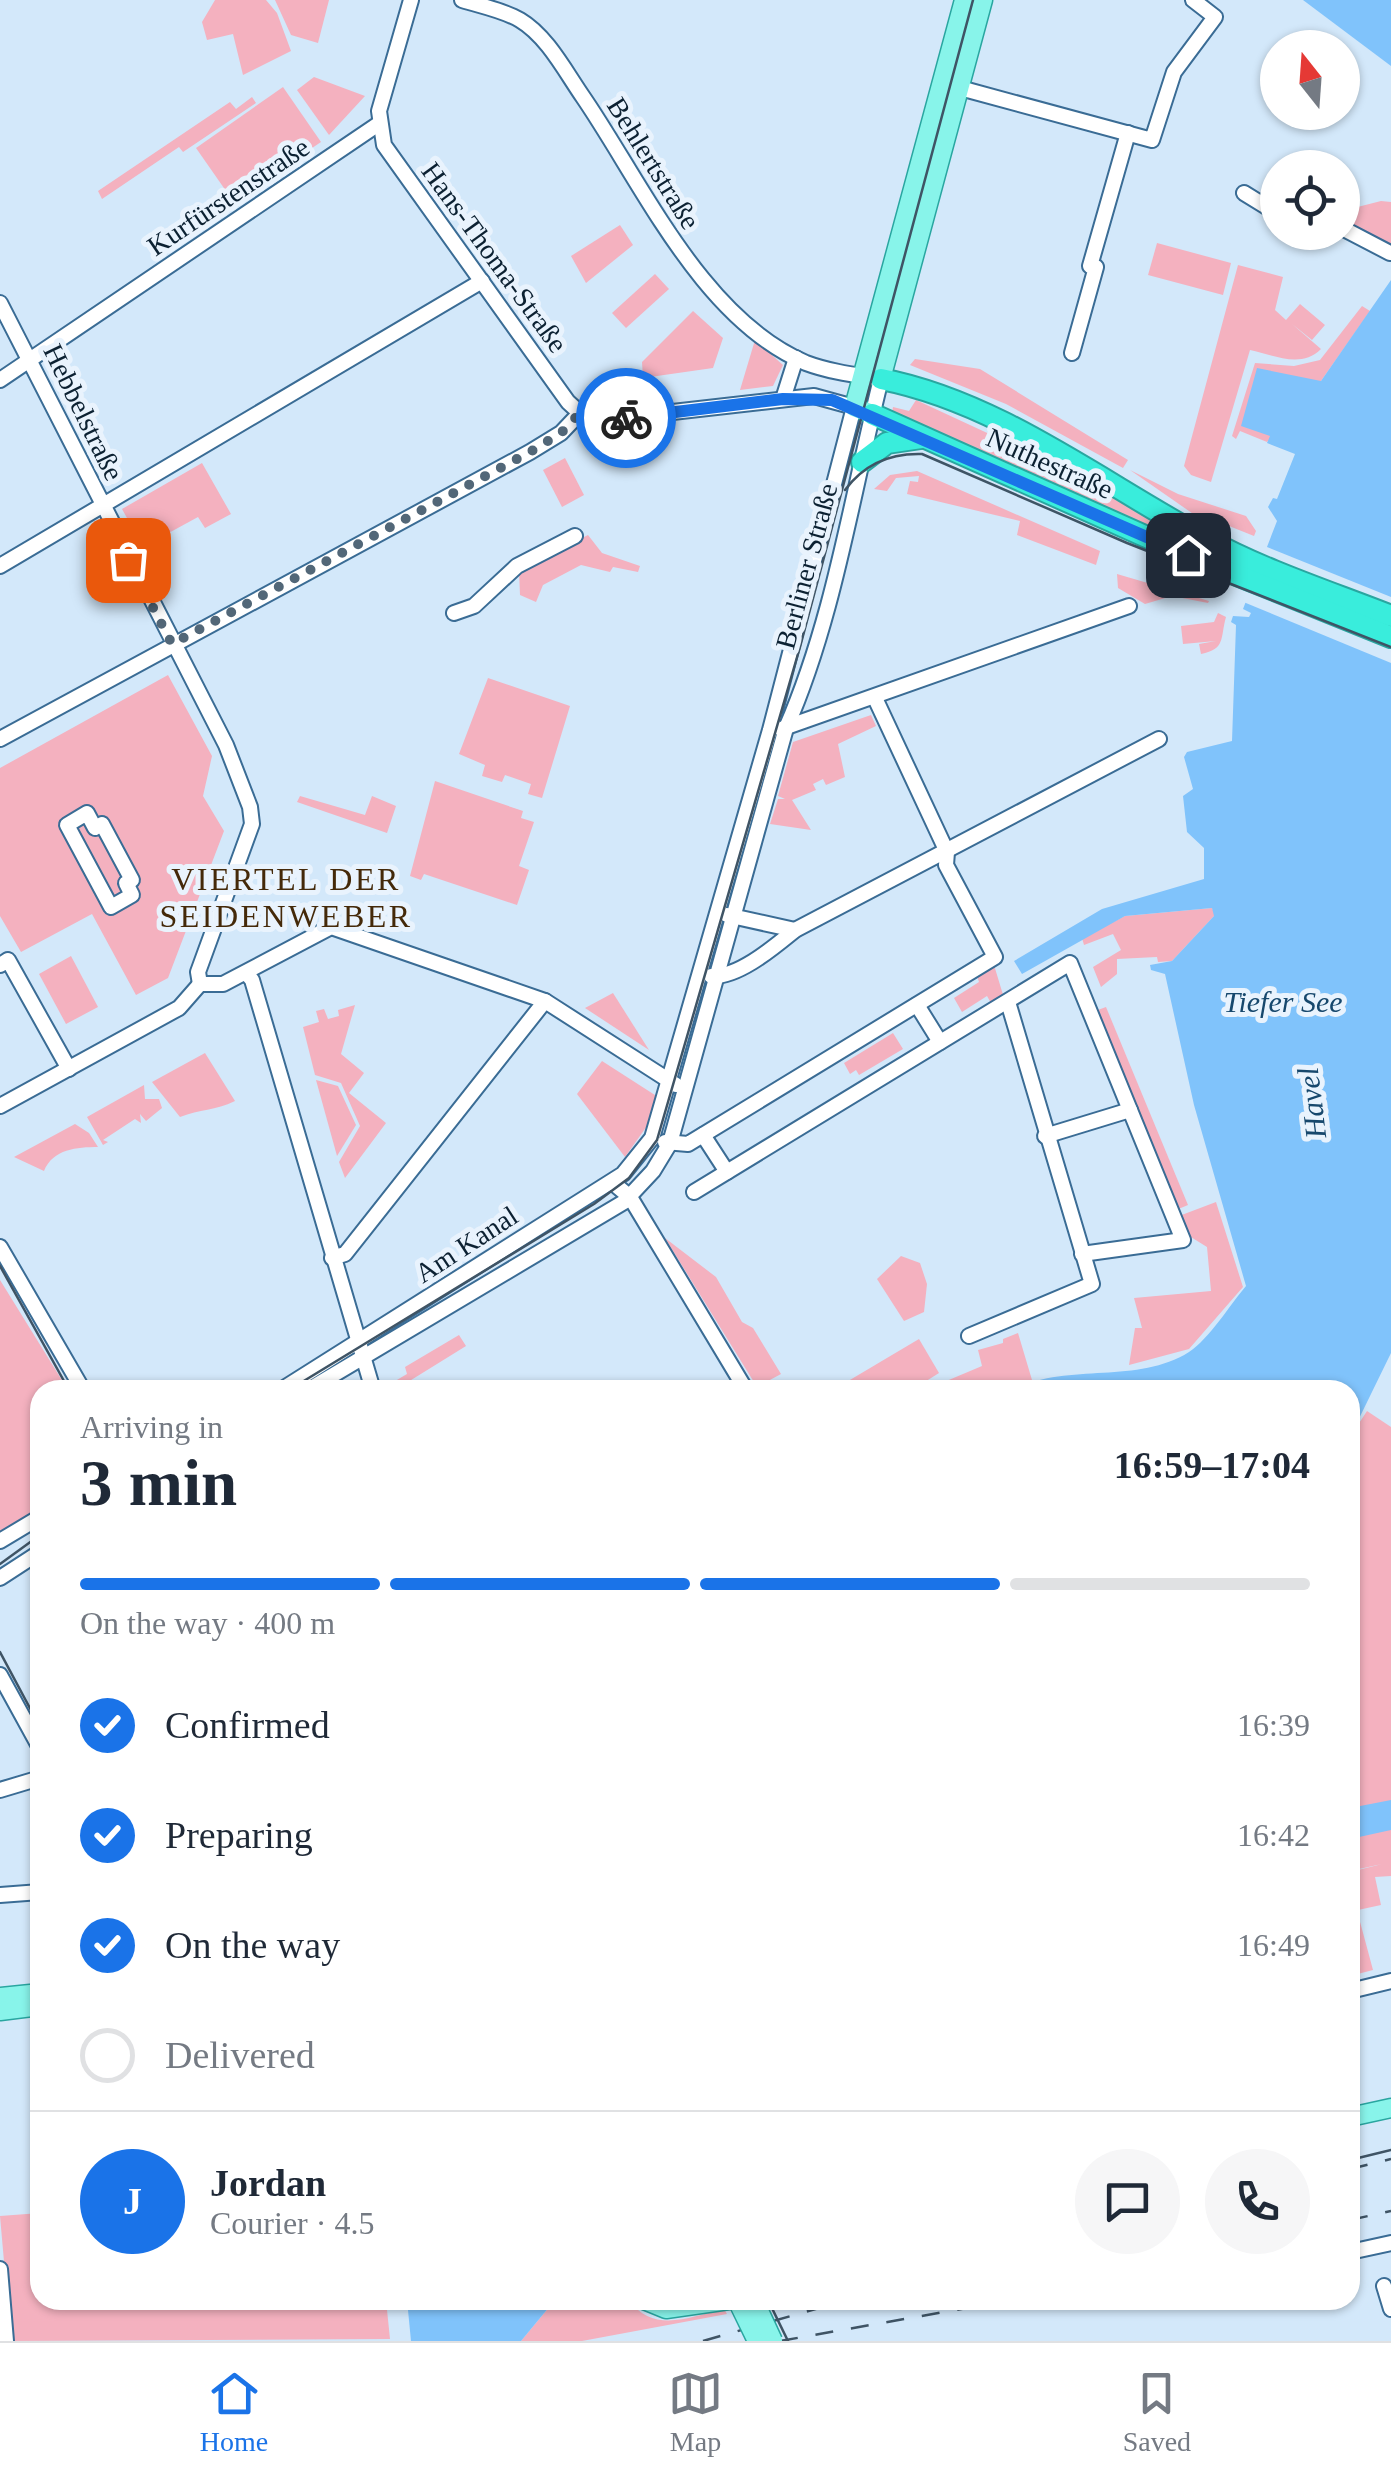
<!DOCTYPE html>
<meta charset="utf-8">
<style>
:root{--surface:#fff;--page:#f6f6f7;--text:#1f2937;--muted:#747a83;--line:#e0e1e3;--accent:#1a73e8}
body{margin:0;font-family:Georgia,serif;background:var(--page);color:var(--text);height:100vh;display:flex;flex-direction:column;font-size:38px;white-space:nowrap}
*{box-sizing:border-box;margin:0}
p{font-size:32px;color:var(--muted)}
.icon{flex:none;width:55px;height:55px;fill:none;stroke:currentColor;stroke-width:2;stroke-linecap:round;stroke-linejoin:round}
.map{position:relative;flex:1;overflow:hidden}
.details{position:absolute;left:30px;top:1380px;width:1330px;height:930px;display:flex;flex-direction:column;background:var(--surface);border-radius:30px;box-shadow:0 2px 8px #0004}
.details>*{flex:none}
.needle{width:65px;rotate:343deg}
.controls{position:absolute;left:1260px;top:30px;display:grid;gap:20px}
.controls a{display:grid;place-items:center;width:100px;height:100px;border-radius:50%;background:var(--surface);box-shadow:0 2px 8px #0004;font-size:50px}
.pin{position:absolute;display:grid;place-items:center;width:85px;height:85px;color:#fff;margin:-42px;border-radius:20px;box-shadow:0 5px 15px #0006}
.courier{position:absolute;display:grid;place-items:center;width:100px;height:100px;margin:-50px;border:8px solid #1a73e8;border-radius:50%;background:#fff;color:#222;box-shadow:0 2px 12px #0007}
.overview em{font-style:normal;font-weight:600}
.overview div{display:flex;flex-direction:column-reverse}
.overview{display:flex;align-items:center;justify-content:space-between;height:170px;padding:0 50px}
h1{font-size:65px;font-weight:600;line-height:75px}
.bar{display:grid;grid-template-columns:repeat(4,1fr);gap:15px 10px;align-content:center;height:120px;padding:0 50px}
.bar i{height:12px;border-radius:8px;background:var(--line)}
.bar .on{background:var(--accent)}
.bar p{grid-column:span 4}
.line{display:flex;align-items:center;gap:25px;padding:0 50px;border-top:2px solid var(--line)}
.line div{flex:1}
.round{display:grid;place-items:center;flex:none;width:105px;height:105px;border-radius:52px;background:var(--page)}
ol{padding:0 50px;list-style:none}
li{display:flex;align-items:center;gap:30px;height:110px}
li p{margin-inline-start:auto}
li .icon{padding:10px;border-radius:50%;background:var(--accent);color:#fff;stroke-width:4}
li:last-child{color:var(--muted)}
li i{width:55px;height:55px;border:5px solid var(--line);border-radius:50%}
.tabs{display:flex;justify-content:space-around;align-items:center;height:140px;border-top:2px solid var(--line);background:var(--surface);font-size:28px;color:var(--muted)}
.tabs a{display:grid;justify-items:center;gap:5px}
.tabs .on{color:var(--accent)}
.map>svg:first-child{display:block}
</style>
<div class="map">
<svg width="1391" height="2341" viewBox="0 0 1391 2341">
<rect width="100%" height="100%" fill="#d3e8fa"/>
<g fill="#f4b1bf">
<polygon points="215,0 266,0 277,13 291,51 243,75 233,34 207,40 202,22"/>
<polygon points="275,0 329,0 318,43 291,35"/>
<polygon points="314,77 365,96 329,135 297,90"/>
<polygon points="283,87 321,142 233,201 196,148"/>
<polygon points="252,97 256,103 183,152 179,147 102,199 98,191 230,102 236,109"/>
<polygon points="1381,201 1391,202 1391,247 1343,222 1342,211"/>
<polygon points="620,225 633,245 586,283 571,256"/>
<polygon points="1157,243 1231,263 1223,295 1148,275"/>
<path d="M1238,265L1283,277L1275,310L1286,320L1300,304L1325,325L1312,340L1292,324L1321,349C1301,369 1274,355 1250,350L1211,482L1191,475L1184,466Z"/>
<polygon points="655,274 669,289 626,328 612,313"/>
<polygon points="1362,306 1370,311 1321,381 1267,442 1240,431 1236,439 1232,436 1255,363 1294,366 1320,360"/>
<polygon points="693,311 723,338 713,368 643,378 642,362"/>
<polygon points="755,340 783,365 773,386 740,390"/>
<polygon points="915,359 980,369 1128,460 1123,468 1006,404 910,365"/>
<polygon points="916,400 1104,487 1240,564 1053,487 892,413 893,407 909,411"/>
<polygon points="565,458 584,495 562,507 543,470"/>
<polygon points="202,463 231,514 205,528 198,517 143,547 122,509"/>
<polygon points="1130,470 1178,494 1246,516 1256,531 1254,536 1229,526 1225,533 1212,527"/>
<polygon points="917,471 1100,551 1096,565 1017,535 1020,521 907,494 910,481 918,482 919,476 896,478 887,491 874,489 890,475"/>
<polygon points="588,535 602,553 640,566 638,572 613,567 610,572 581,565 543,585 536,602 520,595 519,571"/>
<polygon points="1117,574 1209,601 1208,603 1172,596 1145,604 1118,588"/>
<path d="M1218,613L1226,617C1220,638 1226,649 1201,654L1199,644L1216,641L1183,644L1181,626L1214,622Z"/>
<polygon points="168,675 212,756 203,796 224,831 168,978 136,995 92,914 21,952 0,916 0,768"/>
<polygon points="488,678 570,706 542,798 528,794 531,784 505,775 502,782 482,776 485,765 459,754"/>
<polygon points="871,715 876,726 838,744 845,777 826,785 823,779 813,784 816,790 792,800 811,830 770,824 778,799 785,799 778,796 793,742"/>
<polygon points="435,781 523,811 521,818 534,822 519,866 529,870 517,905 424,874 421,880 410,876"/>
<polygon points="300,796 365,815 372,796 396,806 387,833 297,802"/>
<polygon points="1212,908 1215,915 1172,961 1158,962 1157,957 1117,959 1117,974 1101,987 1093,967 1121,950 1113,934 1084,945 1082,938 1125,916"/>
<polygon points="71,956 98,1007 66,1024 39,974"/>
<polygon points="994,965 1004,998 991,1003 987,996 962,1012 954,998 979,982 977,976"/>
<polygon points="613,993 649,1050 585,1008"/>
<polygon points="355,1005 341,1054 364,1073 349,1093 386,1123 345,1178 339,1162 360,1126 341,1083 315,1075 303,1027 319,1022 316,1011 324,1009 328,1019 339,1016 338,1010"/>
<polygon points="1106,1007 1188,1205 1176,1210 1095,1011"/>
<polygon points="893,1033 903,1049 859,1075 856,1070 850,1074 844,1063"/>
<path d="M205,1053L235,1101C215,1111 200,1109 180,1117L152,1082Z"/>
<polygon points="602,1061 658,1097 647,1126 625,1157 577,1094"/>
<polygon points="316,1080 338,1086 356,1125 337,1156"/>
<polygon points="144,1085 145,1099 159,1099 162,1108 146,1121 140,1114 141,1123 135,1119 103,1140 108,1142 103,1145 87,1117"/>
<path d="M75,1124L89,1133L98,1147C77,1147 53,1149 44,1171L14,1157Z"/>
<polygon points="1216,1202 1243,1287 1189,1349 1129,1365 1135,1328 1142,1328 1134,1298 1211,1291 1207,1247 1186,1234 1179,1216"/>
<polygon points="665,1238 716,1277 742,1322 753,1328 781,1374 757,1387"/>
<polygon points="901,1256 920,1263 927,1284 924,1312 904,1321 877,1279"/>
<polygon points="0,1280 68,1390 40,1390 40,1512 0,1537"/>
<polygon points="1018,1333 1032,1380 1013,1390 925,1390 982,1366 978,1350 1003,1343 1003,1339"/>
<polygon points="459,1335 466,1346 395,1390 387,1390 385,1387 407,1374 405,1367"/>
<polygon points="919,1339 939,1373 912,1390 833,1390"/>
<polygon points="1367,1411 1391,1427 1391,1876 1375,1877 1381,1905 1358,1910 1352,1892 1373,1970 1350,1976 1350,1872 1382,1864 1350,1871 1350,1437"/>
<polygon points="40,2213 40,2300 386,2300 390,2339 11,2341 0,2216"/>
<path d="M555,2300H629C653,2334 690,2317 724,2309L727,2314L582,2341H521Z"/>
</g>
<g fill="#80c3fb">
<polygon points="1303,0 1391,0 1391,66"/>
<path d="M1391,280V1353L1350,1437V1390H1013C1066,1362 1137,1385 1189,1352C1210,1338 1229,1306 1246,1286L1194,1105L1165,974L1151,970L1150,965L1172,961L1214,916L1212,908L1125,916L1022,974L1014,961L1102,909L1204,879V848L1187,832L1183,796L1193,789L1184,757L1187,752L1232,741L1236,625L1231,622L1233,616L1249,617L1251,613L1243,609L1277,521L1268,507L1273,498L1277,499L1295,454L1267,443L1270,436L1241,426L1257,368L1321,381Z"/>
<polygon points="1391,1800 1391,1830 1350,1839 1350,1808"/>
<polygon points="407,2300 555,2300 521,2341 411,2341"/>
</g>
<polygon fill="#d3e8fa" points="1262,545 1391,597 1391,663 1241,601"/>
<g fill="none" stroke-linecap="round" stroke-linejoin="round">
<g stroke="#3a6c95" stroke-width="18">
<g id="minor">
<polyline points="960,88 1152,140 1174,72 1215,17 1193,0"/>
<polyline points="1244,193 1278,214"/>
<polyline points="1342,228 1390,253"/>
<polyline points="0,303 226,745 250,807 252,824 198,972 200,984"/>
<polyline points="1072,353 1096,267 1090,266 1128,133"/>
<polyline points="0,380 377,125"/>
<polyline points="783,399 796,358"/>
<polyline points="0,566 482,281"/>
<polyline points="454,613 474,606 517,566 575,536"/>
<polyline points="781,729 1129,606"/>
<polyline points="0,739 530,452 561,433 580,413"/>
<polygon points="87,813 95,828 102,824 132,880 126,883 132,895 111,907 67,825"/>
<polyline points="727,915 795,930"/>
<polyline points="0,965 8,960 69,1069"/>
<polyline points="246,973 252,980 373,1390"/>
<path d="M711,976C738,978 774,947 795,930L1159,739"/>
<polyline points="200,984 223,984 331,927 545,1001 676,1085"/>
<polyline points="917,1005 940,1042"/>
<polyline points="0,1106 179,1008 200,984"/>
<polyline points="703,1135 727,1172"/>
<polyline points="1045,1136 1130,1110"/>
<polyline points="665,1142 688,1144 995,957 946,865 947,852 875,698"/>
<polyline points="612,1182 630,1197 746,1390"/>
<polyline points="694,1192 1070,963 1183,1240 1082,1254"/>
<polyline points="0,1247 83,1390"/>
<polyline points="332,1258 345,1254 545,1001"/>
<polyline points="969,1336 1092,1284 1008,1002"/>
<polyline points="281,1390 623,1174 652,1138 770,730 854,407 814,396 602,420 580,413 568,402 384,145 379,111 411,0"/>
<path d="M308,1390L624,1202L653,1171L670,1143L786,728C834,619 852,494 881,379C856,375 830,372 806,363C702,319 642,183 583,97C565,71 547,36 520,20C503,10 481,6 462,0"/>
<polyline points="0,1541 40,1517"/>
<polyline points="0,1578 40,1552"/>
<polyline points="0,1675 40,1748"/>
<polyline points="0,1790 40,1778"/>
<polyline points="0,1895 40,1892"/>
<polyline points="1350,1991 1391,1981"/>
<polyline points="1350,2252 1391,2243"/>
<polyline points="0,2269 6,2341"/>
<polyline points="1384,2286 1391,2309"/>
</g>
</g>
<g stroke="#29a6a0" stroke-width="21">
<g id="major">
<polyline points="881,379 983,0"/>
<polyline points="872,414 854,407 964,0"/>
<polyline points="0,1997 40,1993"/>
<polyline points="0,2011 40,2006"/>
<polyline points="1350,2117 1391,2108"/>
<polyline points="644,2300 666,2309 729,2300"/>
</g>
</g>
<g stroke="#29a6a0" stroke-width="24">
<g id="highway">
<path d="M881,379C1000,402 1103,484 1208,540C1265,571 1330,592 1391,616"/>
<polyline points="872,414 1187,555 1391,637"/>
<polyline points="862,462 887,443 921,438"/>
</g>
</g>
<use href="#minor" stroke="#fff" stroke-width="14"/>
<use href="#major" stroke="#88f4ea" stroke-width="18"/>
<use href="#highway" stroke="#39eddc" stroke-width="20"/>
<g stroke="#3f5465" stroke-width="2.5">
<path d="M845,490C864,464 890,453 922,454L1127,543L1391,647"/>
<polyline points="0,1266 69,1390"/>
<polyline points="289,1390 594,1204 629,1178 657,1140 800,647 973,0"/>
<polyline points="0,1564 40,1535"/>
<polyline points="0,1652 40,1727"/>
<polyline points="1350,2160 1391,2150"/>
<polyline points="768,2300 788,2341"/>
</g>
<g stroke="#3f5465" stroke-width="2.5" stroke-dasharray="18 18" stroke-linecap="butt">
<polyline points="1350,2169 1391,2159"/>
<polyline points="1350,2220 1391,2211"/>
<polyline points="703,2341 847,2300"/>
<polyline points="780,2341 1012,2300"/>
</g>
<g stroke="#29a6a0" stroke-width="21" stroke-linecap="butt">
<g id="major-bridge">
<polyline points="737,2300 757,2341"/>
<polyline points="754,2300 773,2341"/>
</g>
</g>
<use href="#major-bridge" stroke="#88f4ea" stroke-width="18"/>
</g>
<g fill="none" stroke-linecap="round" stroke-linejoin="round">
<polyline stroke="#526778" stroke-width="10" stroke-dasharray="0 18" points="128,560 172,644 530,452 561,433 580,413 602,420 626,418"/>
<polyline stroke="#1a73e8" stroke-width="12" points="626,418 783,399 832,400 1188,555"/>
</g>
<g text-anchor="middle" stroke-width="10" stroke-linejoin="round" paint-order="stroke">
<g font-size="28" fill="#0c2132" stroke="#e9f3fd">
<text transform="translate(654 163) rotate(58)" y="10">Behlertstraße</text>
<text transform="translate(228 196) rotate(-34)" y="10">Kurfürstenstraße</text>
<text transform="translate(495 257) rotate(54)" y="10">Hans-Thoma-Straße</text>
<text transform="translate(84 412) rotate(64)" y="10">Hebbelstraße</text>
<text transform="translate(1050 463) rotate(24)" y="10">Nuthestraße</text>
<text transform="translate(806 566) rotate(-75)" y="10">Berliner Straße</text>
<text transform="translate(466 1244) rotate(-33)" y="10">Am Kanal</text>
</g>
<g font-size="30" font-style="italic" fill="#17486d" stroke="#e9f3fd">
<text x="1283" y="1012">Tiefer See</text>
<text transform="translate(1312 1103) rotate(-97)" y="10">Havel</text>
</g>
<g font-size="32" letter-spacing="2.5" fill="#442909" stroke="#e9f3fd">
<text x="286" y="890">VIERTEL DER<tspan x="286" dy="37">SEIDENWEBER</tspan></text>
</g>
</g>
</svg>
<div class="controls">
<a><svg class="needle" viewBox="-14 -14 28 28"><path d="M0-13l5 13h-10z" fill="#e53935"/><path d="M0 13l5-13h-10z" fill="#747a83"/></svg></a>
<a><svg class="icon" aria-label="locate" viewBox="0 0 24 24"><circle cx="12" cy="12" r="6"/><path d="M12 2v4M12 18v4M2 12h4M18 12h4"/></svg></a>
</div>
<div class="pin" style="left:128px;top:560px;background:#ea580c"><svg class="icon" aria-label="bag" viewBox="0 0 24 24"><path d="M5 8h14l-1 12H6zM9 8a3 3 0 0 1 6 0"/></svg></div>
<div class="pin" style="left:1188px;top:555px;background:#1f2937"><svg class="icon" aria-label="home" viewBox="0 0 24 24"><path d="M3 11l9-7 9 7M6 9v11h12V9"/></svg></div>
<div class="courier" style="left:626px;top:418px"><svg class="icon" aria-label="bike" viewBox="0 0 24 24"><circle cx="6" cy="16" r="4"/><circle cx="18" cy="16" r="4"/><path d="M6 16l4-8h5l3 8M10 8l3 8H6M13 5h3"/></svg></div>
<section class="details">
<div class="overview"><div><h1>3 min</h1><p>Arriving in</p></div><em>16:59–17:04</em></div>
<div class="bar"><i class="on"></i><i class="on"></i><i class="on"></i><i></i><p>On the way · 400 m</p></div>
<ol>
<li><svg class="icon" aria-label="check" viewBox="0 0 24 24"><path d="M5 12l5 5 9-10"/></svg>Confirmed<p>16:39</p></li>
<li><svg class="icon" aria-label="check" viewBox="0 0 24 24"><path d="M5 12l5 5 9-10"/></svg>Preparing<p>16:42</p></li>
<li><svg class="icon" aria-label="check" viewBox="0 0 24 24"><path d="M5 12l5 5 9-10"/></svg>On the way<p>16:49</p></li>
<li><i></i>Delivered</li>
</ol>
<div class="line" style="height:180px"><b class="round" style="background:var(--accent);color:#fff">J</b><div><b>Jordan</b><p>Courier · 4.5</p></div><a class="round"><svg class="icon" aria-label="chat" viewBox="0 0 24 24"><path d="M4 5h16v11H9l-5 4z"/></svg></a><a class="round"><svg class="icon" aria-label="phone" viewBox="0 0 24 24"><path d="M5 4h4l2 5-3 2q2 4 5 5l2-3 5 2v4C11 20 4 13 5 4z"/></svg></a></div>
</section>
</div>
<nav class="tabs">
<a class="on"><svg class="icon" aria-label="home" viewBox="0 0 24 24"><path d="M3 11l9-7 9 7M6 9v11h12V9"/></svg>Home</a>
<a><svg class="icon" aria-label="map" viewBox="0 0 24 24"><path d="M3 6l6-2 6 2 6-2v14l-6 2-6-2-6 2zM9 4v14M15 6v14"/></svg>Map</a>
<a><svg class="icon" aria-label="saved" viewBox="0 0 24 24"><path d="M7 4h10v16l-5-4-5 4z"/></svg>Saved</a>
</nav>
